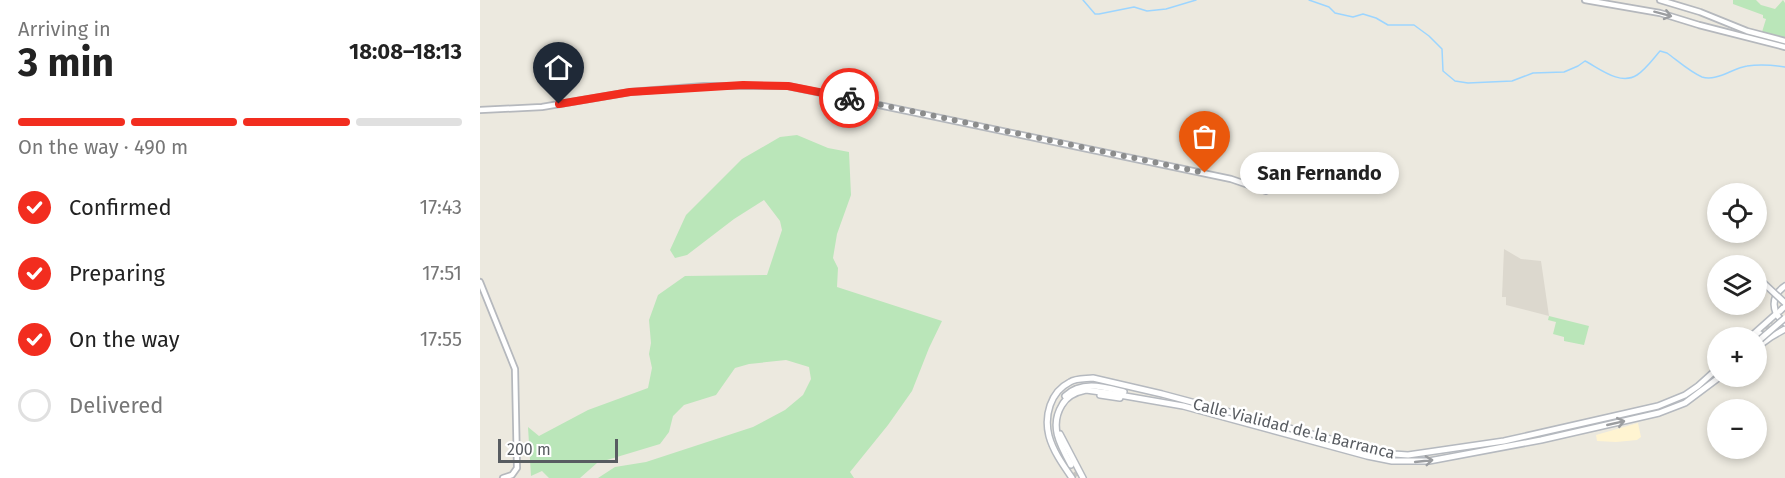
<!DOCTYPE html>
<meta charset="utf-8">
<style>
:root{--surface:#fff;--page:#f6f6f6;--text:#222;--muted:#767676;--line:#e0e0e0;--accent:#f22d1f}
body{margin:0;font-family:"Fira Sans",sans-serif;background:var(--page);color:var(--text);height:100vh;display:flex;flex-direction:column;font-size:22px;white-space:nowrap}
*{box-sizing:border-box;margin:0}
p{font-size:20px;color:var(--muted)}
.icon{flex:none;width:33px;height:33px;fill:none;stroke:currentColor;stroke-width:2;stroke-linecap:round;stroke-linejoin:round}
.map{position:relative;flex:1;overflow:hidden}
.sheet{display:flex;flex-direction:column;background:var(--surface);width:480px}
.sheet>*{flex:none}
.buttons{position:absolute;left:1227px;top:183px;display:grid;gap:12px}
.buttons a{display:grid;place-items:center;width:60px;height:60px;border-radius:50%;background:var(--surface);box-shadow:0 3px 9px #0003;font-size:30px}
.scale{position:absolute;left:18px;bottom:15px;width:120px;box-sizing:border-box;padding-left:6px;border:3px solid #585c61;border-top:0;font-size:16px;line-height:21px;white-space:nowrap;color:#585c61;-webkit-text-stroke:4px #fff;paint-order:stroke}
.pin{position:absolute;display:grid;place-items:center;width:51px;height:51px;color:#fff;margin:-62px -26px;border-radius:50% 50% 50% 0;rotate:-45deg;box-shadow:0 0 6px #0007}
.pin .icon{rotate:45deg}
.courier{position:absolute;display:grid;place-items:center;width:60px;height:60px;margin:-30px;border:4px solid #f22d1f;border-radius:50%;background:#fff;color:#222;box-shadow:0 2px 8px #0007}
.bubble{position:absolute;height:42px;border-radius:21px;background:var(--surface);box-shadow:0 3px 9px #0003;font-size:20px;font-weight:700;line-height:42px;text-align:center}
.head em{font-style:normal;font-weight:700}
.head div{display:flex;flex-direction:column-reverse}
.head{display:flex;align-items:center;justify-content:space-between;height:102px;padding:0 18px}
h1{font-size:39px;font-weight:700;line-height:45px}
.bar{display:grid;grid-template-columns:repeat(4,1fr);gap:9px 6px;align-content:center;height:72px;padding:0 18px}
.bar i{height:8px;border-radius:4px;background:var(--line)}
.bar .current{background:var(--accent)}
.bar p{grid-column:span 4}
ol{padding:0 18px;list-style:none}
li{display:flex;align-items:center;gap:18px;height:66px}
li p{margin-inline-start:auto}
li .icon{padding:6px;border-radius:50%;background:var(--accent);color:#fff;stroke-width:4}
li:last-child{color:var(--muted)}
li i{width:33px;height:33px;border:3px solid var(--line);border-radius:50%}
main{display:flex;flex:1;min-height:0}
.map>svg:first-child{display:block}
</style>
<main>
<section class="sheet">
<div class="head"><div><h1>3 min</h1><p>Arriving in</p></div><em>18:08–18:13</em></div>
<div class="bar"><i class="current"></i><i class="current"></i><i class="current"></i><i></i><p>On the way · 490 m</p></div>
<ol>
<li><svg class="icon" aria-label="check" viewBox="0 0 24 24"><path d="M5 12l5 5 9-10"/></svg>Confirmed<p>17:43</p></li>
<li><svg class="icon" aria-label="check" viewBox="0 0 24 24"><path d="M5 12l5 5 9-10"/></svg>Preparing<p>17:51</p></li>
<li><svg class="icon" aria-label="check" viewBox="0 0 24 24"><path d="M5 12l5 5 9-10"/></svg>On the way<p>17:55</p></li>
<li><i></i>Delivered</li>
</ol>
</section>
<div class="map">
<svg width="1305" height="478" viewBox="0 0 1305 478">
<rect width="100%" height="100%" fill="#ece9df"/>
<polygon fill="#fff4d1" points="1158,423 1161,437 1157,440 1136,442 1117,441 1116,435"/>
<polygon fill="#dcd8ce" points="1024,249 1041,259 1061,261 1069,316 1026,305 1026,297 1022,297"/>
<g fill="#bae6b9">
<polygon points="1253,0 1276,0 1281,5 1295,9 1303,0 1305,3 1305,38 1282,32 1286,19 1283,18 1283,15 1253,4"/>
<polygon points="317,135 348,148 369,152 371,195 357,234 353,258 358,268 357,287 462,321 449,348 432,391 408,425 370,472 374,478 118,478 135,467 166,462 273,427 305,410 323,395 331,379 329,367 306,360 269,364 255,368 236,395 204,405 193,416 189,432 180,444 117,463 100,478 69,478 62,471 51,476 48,427 59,436 108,410 168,388 172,368 169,354 171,343 169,320 178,295 205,276 287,275 302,230 300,221 284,200 254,219 207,255 195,258 190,250 206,215 262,159 300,137"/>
<polygon points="1069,316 1109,326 1104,345 1084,341 1084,337 1073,334 1076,322 1068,320"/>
</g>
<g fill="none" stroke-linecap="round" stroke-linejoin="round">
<g stroke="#9cd5ff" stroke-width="1.5">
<polyline points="603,0 615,14 619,14 654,7 667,11 686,9 716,0"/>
<path d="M829,0L849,7L855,13L873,17L883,14L896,18L908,25H934L949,36L962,49L963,71L975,81L988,83L1032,81L1053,73L1084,72L1098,66L1105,61C1119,68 1140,86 1157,75C1166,69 1173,59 1180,51L1187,53C1198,61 1210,72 1222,77C1236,82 1253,68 1267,66C1279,64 1293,65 1305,67"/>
</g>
<g stroke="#c7c6c0" stroke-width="5" stroke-dasharray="5 2.5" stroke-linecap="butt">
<polyline points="1280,334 1291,321"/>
<polyline points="593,473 597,478"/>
</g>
<g stroke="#b5b8bd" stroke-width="8">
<g id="tertiary">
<polyline points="1105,0 1180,13 1219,25 1305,47"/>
<polyline points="1180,0 1220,12 1267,31 1305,41"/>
<polyline points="0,110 62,107 150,92 224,86 308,86 751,179 786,191"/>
<polyline points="0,282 35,369 37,468 32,475 23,478"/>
</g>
</g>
<g stroke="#b5b9bf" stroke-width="8">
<g id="secondary">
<polyline points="1263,263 1265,266"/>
<path d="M1305,286C1290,296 1291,313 1305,323"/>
<polyline points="1300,311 1305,306"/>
<polyline points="1269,338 1296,314"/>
<polyline points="1275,338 1280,334"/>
<polyline points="1276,348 1291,337 1305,329"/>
<polyline points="620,395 640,398"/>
<path d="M585,396C602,380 624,387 644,392"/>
<polyline points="580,434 603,478"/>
<path d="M591,465C580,445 569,426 582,405C587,396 596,392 606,390L628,393L703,406L887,456L912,461H949L1061,440L1179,413L1205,403L1241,376"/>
<path d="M592,478C583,465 573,451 569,436C564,416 570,392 590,382C596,378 606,379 613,378L682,394L888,449L914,454L928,455L1024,441L1178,406L1205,395L1218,386L1238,368"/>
</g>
</g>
<use href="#tertiary" stroke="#fff" stroke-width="4.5"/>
<use href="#secondary" stroke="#fff" stroke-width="5"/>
<g stroke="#b5b9bf" stroke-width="8" stroke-linecap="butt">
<g id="secondary-bridge">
<polyline points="1276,276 1305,303"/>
<polyline points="1276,343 1305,318"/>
</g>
</g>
<use href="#secondary-bridge" stroke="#fff" stroke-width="5"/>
</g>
<defs><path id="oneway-shaft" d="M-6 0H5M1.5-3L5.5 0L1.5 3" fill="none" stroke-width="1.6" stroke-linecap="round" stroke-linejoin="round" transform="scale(1.5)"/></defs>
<g stroke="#9b9da0">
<use href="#oneway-shaft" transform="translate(1183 14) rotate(15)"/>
<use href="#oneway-shaft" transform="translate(1136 423) rotate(-13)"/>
<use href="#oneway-shaft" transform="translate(944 461) rotate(-6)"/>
</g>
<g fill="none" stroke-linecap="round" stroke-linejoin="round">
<polyline stroke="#8c8d8d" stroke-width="6" stroke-dasharray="0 10.8" points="369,98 725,173"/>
<polyline stroke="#f22d1f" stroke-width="8" points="79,104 150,92 263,85 308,86 369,98"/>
</g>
<g text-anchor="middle" stroke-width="5" stroke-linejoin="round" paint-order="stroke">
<g font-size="16" fill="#585c61" stroke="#fff">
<text transform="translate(814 428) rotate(14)" y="6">Calle Vialidad de la Barranca</text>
</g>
</g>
</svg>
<div class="buttons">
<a><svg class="icon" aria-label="locate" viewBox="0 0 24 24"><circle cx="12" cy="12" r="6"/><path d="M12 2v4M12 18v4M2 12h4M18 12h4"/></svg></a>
<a><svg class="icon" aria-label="layers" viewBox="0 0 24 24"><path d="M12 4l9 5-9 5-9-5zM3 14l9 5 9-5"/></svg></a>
<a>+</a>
<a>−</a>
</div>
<div class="scale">200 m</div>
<div class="pin" style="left:725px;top:173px;background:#ea580c"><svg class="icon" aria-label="bag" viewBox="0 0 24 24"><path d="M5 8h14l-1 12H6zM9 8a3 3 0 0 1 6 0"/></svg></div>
<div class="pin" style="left:79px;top:104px;background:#1f2937"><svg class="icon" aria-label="home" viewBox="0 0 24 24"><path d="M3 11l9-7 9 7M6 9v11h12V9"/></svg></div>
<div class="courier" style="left:369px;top:98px"><svg class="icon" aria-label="bike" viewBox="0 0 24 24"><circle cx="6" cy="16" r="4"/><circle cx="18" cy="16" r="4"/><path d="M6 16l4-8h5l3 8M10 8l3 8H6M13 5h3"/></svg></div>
<div class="bubble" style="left:760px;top:152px;width:159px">San Fernando</div>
</div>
</main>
